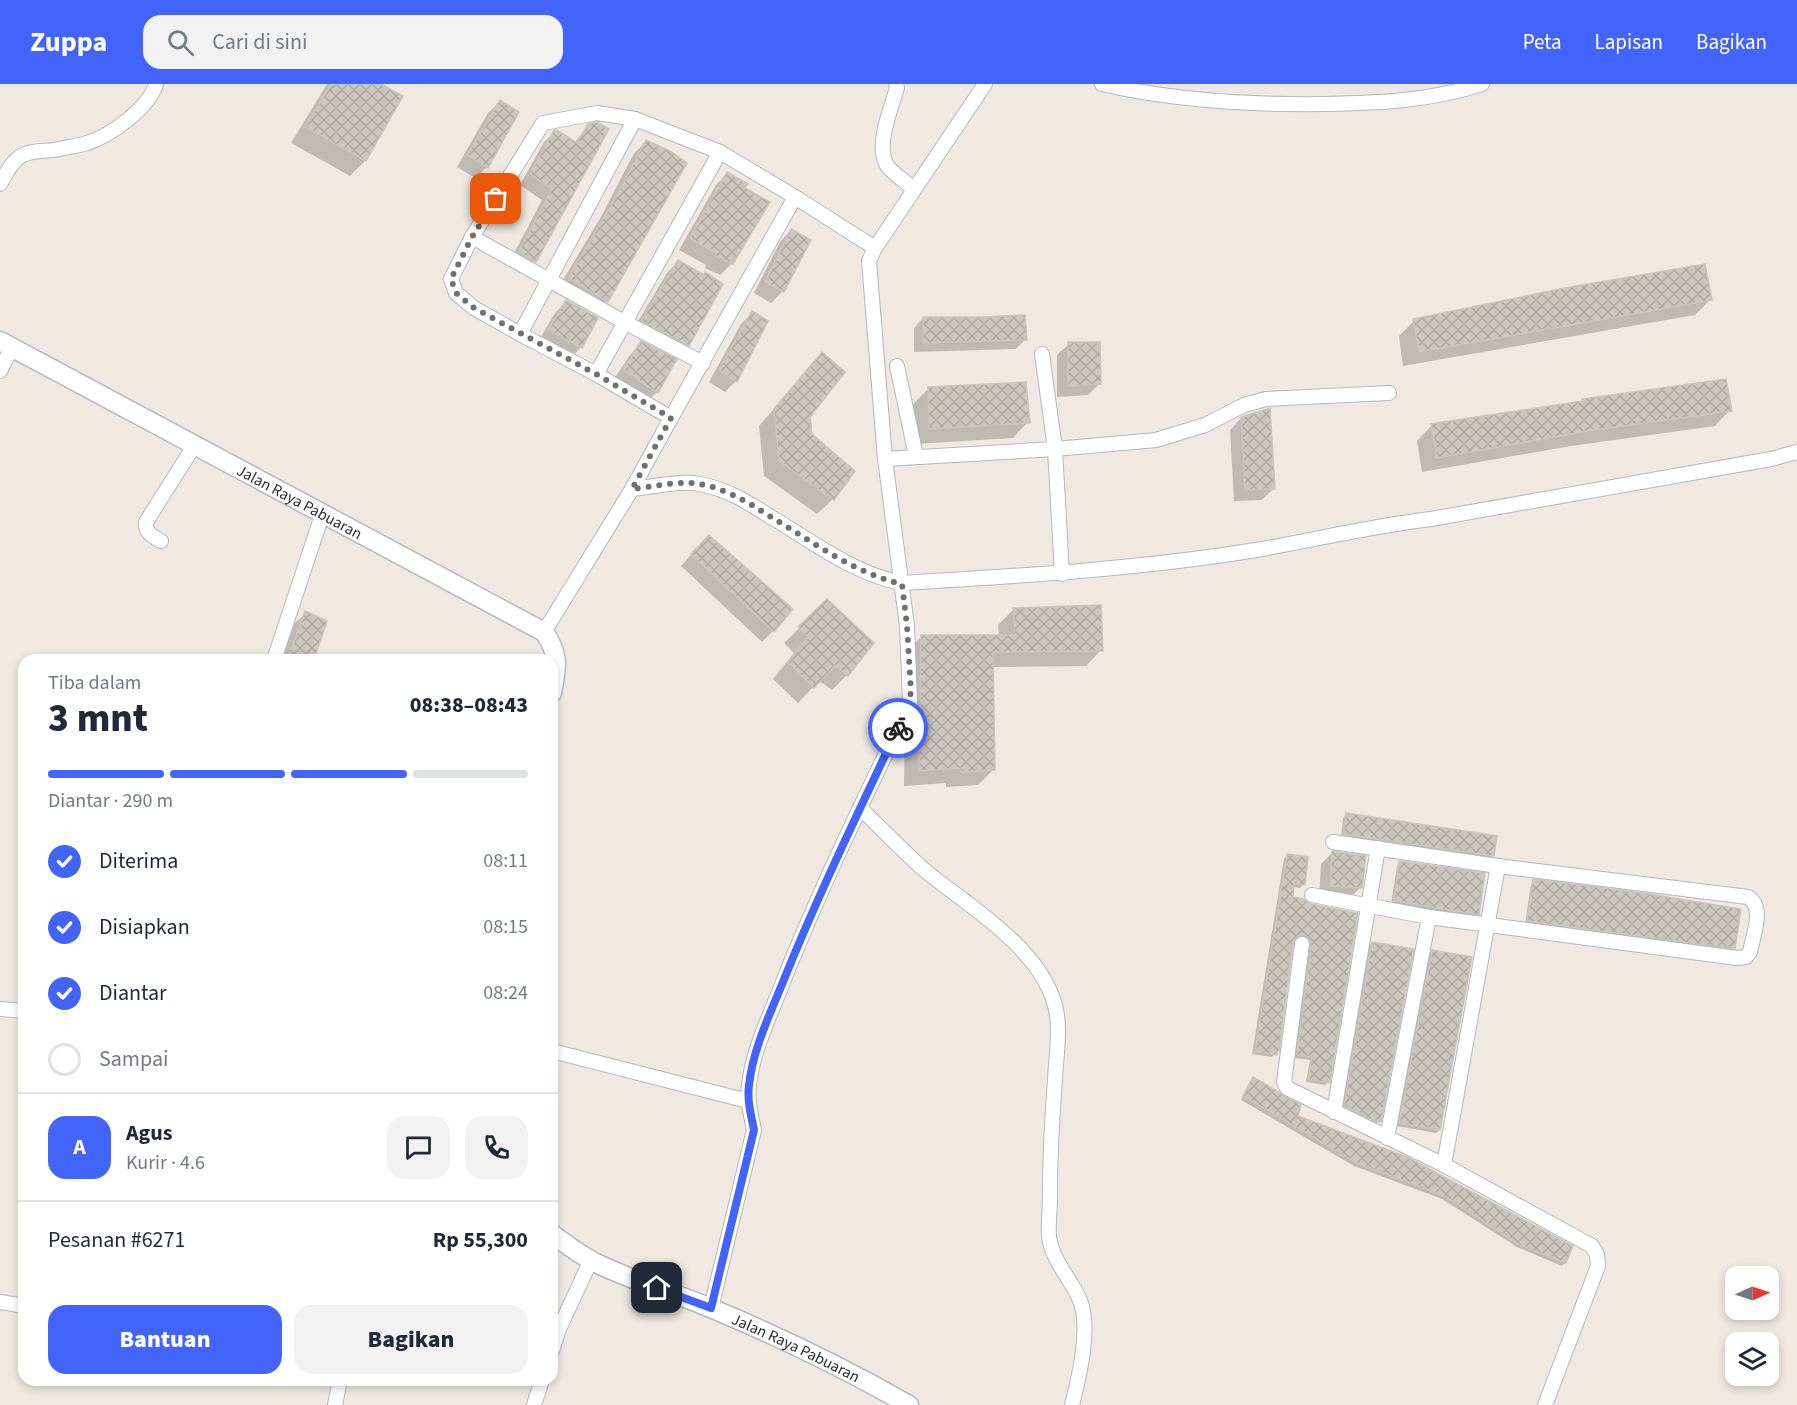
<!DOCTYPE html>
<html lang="id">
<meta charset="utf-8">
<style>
:root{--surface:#fff;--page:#f2f2f3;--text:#1f2937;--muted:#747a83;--line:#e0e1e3;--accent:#4264fb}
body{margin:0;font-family:"Source Sans 3",sans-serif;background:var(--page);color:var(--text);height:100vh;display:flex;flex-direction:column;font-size:22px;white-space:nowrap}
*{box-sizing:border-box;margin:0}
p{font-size:20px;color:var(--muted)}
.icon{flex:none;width:33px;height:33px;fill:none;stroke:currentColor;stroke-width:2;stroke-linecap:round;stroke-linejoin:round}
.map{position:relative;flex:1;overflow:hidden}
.side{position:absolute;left:18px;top:570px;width:540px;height:732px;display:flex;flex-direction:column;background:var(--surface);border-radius:18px;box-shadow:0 3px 9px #0003}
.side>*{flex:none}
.needle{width:39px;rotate:87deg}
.buttons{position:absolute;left:1725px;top:1182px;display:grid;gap:12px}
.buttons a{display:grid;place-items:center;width:54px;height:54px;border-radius:12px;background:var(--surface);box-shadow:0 3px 9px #0003;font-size:30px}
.pin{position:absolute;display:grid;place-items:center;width:51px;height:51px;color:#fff;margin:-26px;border-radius:12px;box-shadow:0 3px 9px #0006}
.courier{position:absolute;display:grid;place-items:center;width:60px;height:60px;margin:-30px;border:4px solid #4264fb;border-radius:50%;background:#fff;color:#222;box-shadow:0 2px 8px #0007}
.overview em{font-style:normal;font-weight:800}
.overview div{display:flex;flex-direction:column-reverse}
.overview{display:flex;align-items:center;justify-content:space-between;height:102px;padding:0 30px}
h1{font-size:39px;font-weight:800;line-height:45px}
.bar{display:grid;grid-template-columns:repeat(4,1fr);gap:9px 6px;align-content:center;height:72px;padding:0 30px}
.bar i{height:8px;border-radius:4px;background:var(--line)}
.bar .selected{background:var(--accent)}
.bar p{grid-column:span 4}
.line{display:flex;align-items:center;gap:15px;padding:0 30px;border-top:2px solid var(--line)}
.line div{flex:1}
.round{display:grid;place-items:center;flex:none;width:63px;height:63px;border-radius:18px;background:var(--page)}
ol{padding:0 30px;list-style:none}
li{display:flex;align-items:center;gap:18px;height:66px}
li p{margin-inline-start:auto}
li .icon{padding:6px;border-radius:50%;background:var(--accent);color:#fff;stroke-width:4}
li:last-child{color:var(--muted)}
li i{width:33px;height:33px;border:3px solid var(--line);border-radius:50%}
.cta{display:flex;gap:12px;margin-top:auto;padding:12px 30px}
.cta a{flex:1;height:69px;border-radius:18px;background:var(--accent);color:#fff;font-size:24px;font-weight:800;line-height:69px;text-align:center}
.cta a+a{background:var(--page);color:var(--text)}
header{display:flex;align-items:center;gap:36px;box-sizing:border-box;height:84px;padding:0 30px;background:var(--accent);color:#fff}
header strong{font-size:28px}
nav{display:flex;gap:33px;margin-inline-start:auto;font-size:21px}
.search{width:420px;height:54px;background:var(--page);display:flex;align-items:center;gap:15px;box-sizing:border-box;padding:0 21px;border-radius:18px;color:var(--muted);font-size:22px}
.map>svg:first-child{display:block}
</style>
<header>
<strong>Zuppa</strong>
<div class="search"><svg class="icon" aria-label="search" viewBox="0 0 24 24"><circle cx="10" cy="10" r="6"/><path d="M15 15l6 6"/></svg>Cari di sini</div>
<nav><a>Peta</a><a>Lapisan</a><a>Bagikan</a></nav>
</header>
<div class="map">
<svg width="1797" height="1321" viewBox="0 0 1797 1321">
<defs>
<pattern id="building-cross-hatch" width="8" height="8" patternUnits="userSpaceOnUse" patternTransform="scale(1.5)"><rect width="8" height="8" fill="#cbc7bf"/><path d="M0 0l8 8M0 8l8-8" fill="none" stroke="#afaba4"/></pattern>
</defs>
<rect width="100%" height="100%" fill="#efe9e1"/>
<g fill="#0003">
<polygon points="327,0 377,0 401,13 365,77 350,92 291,59"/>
<polygon points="500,18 487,83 475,94 457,83 488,29"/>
<polygon points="589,41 566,118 534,177 524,188 509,179 542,116 520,101 544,58 555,48 574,59"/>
<polygon points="646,58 685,79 606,218 595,229 557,206 602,131 634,69"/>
<polygon points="727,90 743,105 768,119 732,179 720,191 705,184 706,181 679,166 716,101"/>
<polygon points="791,146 783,207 771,219 754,209 780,158"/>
<polygon points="678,177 688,261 676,272 631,249 667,189"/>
<polygon points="1710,216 1695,231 1403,282 1399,252 1414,237"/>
<polygon points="566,218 581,263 570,275 538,258 555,229"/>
<polygon points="752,229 736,297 725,308 709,298 741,240"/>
<polygon points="923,234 1025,256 1016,265 914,268 914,244"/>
<polygon points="642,259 657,308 645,319 612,298 630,271"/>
<polygon points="1069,260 1100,299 1088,311 1057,313 1057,271"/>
<polygon points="822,270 809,332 811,350 833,415 817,430 764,392 759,342"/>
<polygon points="929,304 1028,338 1013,354 914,360 913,320"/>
<polygon points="1583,316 1730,326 1715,342 1571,362 1422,388 1417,357 1432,341 1580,319"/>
<polygon points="1241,334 1274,404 1262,416 1234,417 1230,346"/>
<polygon points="697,464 773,547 762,558 681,482"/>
<polygon points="827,517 847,591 832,606 819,597 798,619 773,595 794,569 784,559"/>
<polygon points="1014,525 1101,566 1086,582 992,583 994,685 978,701 946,703 946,699 904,702 906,568 922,552 999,552 998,541"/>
<polygon points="306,529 312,576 281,576 294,540"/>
<polygon points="1347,730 1492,772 1489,775 1341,753 1343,734"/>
<polygon points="1332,769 1361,803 1349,815 1319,813 1321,780"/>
<polygon points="1287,771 1303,800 1300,804 1292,803 1291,814 1310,821 1328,998 1325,1001 1306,998 1310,976 1294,974 1308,865 1304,855 1294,855 1292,858 1277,967 1272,973 1252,970 1284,775"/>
<polygon points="1400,778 1477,830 1474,833 1391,820 1397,782"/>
<polygon points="1534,797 1734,864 1731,867 1525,840 1531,800"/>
<polygon points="1372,859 1379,1037 1376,1041 1342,1025 1369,862"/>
<polygon points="1432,867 1439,1046 1436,1049 1397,1042 1429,870"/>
<polygon points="1250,998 1296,1033 1571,1163 1565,1179 1562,1182 1517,1163 1442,1115 1354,1082 1241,1016"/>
</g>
<g fill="url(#building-cross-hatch)" stroke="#cbc5ba" stroke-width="1.5">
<polygon points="331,0 381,0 403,12 366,77 305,43"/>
<polygon points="500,16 519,28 488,84 467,71"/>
<polygon points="597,38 609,45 536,178 518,169 552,105 530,90 554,46 557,46 577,59 588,40"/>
<polygon points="646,56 670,67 687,79 608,218 568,194 613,118"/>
<polygon points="727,88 748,100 745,104 770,118 733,180 715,172 716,169 690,154"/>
<polygon points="791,145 811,156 784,208 765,198"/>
<polygon points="678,176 704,191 705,188 723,200 689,262 641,237"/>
<polygon points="1705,180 1712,216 1419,268 1413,235 1565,204"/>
<polygon points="566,216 598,234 582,264 548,246"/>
<polygon points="752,227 768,237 737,298 719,286"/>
<polygon points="1025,231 1027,256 923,259 923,233 984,233"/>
<polygon points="641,257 677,275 658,309 623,286"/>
<polygon points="1068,258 1100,258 1101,300 1068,302"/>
<polygon points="822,268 845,288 810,333 812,350 855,387 834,416 779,377 774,325"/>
<polygon points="1726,295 1732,327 1587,347 1437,374 1431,340 1583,317 1582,315"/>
<polygon points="1026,298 1030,339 929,345 928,303"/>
<polygon points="1270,324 1275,405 1245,406 1241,333"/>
<polygon points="709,451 793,525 774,548 691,470"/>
<polygon points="827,515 874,559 848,592 835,582 814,604 788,578 808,553 798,543"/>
<polygon points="1101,521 1103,567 993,568 995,686 961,688 961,684 919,687 921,551 1015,551 1013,524"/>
<polygon points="305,527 327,537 314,576 287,576"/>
<polygon points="1346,729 1497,752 1494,772 1343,750"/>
<polygon points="1332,767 1366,772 1362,804 1330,802"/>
<polygon points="1287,770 1308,773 1305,801 1294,800 1293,813 1304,815 1310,820 1358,829 1330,999 1308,995 1312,973 1297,971 1311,861 1307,853 1298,852 1293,859 1279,967 1277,967 1277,971 1255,967"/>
<polygon points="1399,777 1485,789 1479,831 1394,817"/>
<polygon points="1533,795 1643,809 1741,825 1735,865 1527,837"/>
<polygon points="1372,858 1414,865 1381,1038 1374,1037 1344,1022"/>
<polygon points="1432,866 1472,873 1440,1046 1399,1039"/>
<polygon points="1253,993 1301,1021 1298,1032 1407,1073 1573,1162 1566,1179 1520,1161 1445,1112 1357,1079 1243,1012"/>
</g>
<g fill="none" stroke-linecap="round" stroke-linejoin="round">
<g stroke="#b4b7c1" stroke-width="16">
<g id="street">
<path d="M896,0L897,4C891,25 874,64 888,83C895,91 906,98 913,105"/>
<path d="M1102,0C1175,17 1249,21 1324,20C1378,19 1430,17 1482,0"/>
<path d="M720,68L596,290L671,334L632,405C653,403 679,396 700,400C727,405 749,419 771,433C813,458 854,490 902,499C1020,492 1139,485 1256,466C1314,456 1372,442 1431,435L1771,375L1797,368"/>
<path d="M0,100C6,90 12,76 23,71C34,65 47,68 59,65C68,63 78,62 87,59C110,52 149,24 156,0"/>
<polyline points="472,153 626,239 703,279"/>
<polyline points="520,250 474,224 456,209 451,195 472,153 543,39 597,29 635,35 720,68 795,113 875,164"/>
<polyline points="897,282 916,372"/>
<polyline points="0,287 12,263"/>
<polyline points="596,290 520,250 635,35"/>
<polyline points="671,334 795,113"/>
<polyline points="885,375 1055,365 1042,270"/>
<path d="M161,457C152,452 145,449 146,438L194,362"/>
<polyline points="1062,490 1055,365 1156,356 1205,341 1244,321 1266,315 1389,309"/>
<polyline points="544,548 632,405"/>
<polyline points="274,576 322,431"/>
<path d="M860,724C881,744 901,765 922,784C968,823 1047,866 1057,931C1060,952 1056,974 1055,995C1052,1034 1050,1073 1050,1112C1050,1126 1048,1140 1049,1153C1052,1176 1070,1194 1079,1214C1092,1241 1079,1293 1072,1321"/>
<path d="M1312,811L1429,833L1737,874L1746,873L1750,868C1753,851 1765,823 1748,813L1498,782L1333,758"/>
<polyline points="1302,860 1284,998 1287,1004 1444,1081 1592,1162 1597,1171 1598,1182 1545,1321"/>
<polyline points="0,925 24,927"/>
<polyline points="552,967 748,1017"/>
<polyline points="1334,1028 1378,764"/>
<polyline points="1387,1054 1429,833"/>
<polyline points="1444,1081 1498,782"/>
<polyline points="0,1218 24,1222"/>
<path d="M711,1224L754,1046C751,1031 747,1017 749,1001C753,964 772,928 785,893C821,803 864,715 906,628L910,617L907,542L885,375L869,177L875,164L985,0"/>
<polyline points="552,1267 559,1245 591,1176"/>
<polyline points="335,1321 340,1296"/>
<polyline points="534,1321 542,1296"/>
</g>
</g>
<g stroke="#b4b7c1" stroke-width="21">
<g id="secondary">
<path id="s1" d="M0,257L544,548C560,571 557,583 552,609"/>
<path id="s2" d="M552,1150C566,1160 579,1170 594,1178C632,1197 673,1208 713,1225C780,1253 846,1285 909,1321"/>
</g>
</g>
<use href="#street" stroke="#fff" stroke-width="14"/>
<use href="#secondary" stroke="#fff" stroke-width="18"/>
</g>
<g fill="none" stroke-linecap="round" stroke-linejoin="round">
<path stroke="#726f6d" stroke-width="6" stroke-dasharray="0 10.8" d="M496,115L472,153L451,195L456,209L474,224L596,290L671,334L632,405C653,403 679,396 700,400C727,405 749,419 771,433C813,458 854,489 902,500L907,542L911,608L906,627L898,644"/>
<path stroke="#4264fb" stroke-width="8" d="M657,1204L711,1224L754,1046C751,1031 747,1017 749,1001C753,964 771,928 785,893C819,809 859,727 898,644"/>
</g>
<g text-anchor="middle" stroke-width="4.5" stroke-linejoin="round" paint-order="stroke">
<g font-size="16" fill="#2e2e2e" stroke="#fff">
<text dy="6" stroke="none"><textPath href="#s1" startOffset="340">Jalan Raya Pabuaran</textPath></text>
<text dy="6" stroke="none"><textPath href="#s2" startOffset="270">Jalan Raya Pabuaran</textPath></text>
</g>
</g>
</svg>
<div class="buttons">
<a><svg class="needle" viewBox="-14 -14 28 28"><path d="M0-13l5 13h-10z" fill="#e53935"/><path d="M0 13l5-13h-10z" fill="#747a83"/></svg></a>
<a><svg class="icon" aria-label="layers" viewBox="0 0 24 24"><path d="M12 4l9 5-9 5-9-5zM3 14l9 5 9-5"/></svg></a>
</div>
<div class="pin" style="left:496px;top:115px;background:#ea580c"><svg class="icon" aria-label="bag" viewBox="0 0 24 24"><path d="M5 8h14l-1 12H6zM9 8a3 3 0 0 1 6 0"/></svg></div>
<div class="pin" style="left:657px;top:1204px;background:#1f2937"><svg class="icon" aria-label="home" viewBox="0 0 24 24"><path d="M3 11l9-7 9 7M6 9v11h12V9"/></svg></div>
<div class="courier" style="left:898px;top:644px"><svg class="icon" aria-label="bike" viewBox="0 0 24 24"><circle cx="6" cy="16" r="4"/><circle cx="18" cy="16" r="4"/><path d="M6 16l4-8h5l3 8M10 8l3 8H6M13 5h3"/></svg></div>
<section class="side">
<div class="overview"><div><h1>3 mnt</h1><p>Tiba dalam</p></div><em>08:38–08:43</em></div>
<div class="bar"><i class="selected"></i><i class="selected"></i><i class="selected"></i><i></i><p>Diantar · 290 m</p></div>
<ol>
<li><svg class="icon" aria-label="check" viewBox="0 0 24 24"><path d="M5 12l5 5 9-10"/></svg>Diterima<p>08:11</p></li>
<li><svg class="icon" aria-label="check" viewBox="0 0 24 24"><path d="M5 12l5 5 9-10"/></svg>Disiapkan<p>08:15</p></li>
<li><svg class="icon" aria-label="check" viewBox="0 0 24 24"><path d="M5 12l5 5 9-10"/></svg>Diantar<p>08:24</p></li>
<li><i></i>Sampai</li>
</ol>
<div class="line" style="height:108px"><b class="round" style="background:var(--accent);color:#fff">A</b><div><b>Agus</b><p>Kurir · 4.6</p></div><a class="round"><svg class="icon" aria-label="chat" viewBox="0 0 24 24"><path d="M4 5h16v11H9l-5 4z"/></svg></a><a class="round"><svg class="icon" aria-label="phone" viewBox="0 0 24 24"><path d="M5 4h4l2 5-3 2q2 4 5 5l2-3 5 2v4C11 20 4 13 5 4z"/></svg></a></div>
<div class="line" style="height:78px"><div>Pesanan #6271</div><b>Rp 55,300</b></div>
<div class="cta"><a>Bantuan</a><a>Bagikan</a></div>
</section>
</div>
